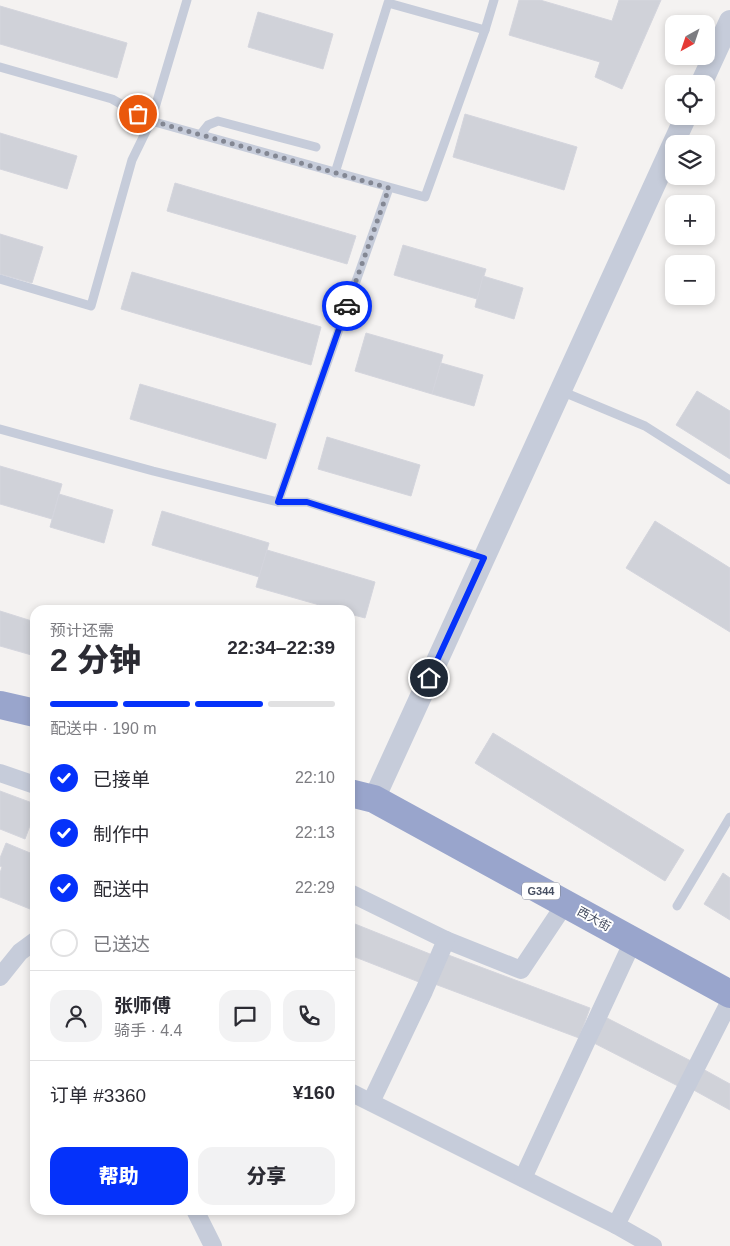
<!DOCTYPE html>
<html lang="zh">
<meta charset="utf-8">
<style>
:root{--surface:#fff;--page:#f2f2f3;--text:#2b2b33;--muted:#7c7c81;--line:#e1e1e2;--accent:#0532fa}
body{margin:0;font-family:Arial,"Noto Sans SC",sans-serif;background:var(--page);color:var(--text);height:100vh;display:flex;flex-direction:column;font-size:19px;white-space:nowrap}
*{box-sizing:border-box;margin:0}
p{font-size:16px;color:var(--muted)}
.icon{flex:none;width:28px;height:28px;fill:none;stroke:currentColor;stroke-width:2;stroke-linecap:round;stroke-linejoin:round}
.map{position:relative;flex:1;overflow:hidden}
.panel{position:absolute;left:30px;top:605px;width:325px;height:610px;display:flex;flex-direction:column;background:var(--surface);border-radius:15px;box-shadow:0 2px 8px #0003}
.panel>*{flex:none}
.needle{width:32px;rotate:220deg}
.fabs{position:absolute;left:665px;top:15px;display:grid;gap:10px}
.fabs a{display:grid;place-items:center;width:50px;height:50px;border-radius:10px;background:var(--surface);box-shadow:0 2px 8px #0003;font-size:25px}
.pin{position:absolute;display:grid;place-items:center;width:42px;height:42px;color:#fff;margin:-21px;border:2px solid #fff;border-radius:50%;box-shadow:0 1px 5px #0007}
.courier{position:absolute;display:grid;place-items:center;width:50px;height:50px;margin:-25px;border:4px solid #0532fa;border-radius:50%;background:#fff;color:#222;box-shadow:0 1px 6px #0007}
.overview em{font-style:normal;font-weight:800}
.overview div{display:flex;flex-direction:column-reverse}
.overview{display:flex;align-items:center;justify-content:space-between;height:85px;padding:0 20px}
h1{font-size:32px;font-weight:800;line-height:38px}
.bar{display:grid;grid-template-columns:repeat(4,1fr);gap:8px 5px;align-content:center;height:60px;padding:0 20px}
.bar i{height:6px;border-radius:4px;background:var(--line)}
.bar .on{background:var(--accent)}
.bar p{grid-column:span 4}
.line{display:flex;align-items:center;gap:12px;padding:0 20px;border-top:1px solid var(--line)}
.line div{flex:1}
.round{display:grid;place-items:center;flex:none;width:52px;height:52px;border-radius:15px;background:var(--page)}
ol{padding:0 20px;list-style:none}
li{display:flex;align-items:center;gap:15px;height:55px}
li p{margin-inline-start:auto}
li .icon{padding:5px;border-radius:50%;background:var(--accent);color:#fff;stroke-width:4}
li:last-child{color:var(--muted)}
li i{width:28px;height:28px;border:2px solid var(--line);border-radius:50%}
.primary-button{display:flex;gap:10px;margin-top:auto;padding:10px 20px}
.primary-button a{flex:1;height:58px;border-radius:15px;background:var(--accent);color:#fff;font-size:20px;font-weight:800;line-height:58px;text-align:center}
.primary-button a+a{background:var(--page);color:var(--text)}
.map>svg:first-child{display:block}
</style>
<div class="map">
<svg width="730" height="1246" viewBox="0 0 730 1246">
<rect width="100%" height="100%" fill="#f4f2f1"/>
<g fill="#d0d2d9" stroke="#d4d5dd">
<polygon points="519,0 540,0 612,21 619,0 661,0 622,89 595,77 600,62 509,35"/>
<polygon points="0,6 127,43 117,78 0,44"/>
<polygon points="258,12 333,34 323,69 248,47"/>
<polygon points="465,114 577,147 564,190 453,157"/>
<polygon points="0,133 77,156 67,189 0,169"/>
<polygon points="175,183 356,236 347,264 167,211"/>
<polygon points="0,234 43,247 32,283 0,274"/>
<polygon points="403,245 486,269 477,299 394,275"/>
<polygon points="132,272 321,327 311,365 121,309"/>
<polygon points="483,276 523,288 514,319 475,307"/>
<polygon points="366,333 443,355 432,394 355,371"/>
<polygon points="441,363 483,375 474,406 432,394"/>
<polygon points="140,384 276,424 266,459 130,419"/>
<polygon points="697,391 730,411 730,459 676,425"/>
<polygon points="327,437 420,465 411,496 318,469"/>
<polygon points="0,466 62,484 52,519 0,504"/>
<polygon points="59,494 113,510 104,543 50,527"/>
<polygon points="162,511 269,543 259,577 152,545"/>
<polygon points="655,521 730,568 730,632 626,568"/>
<polygon points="267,550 375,582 365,618 350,614 350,610 337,610 256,587"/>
<polygon points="0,611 35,622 35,656 0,646"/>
<polygon points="493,733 684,850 665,881 475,763"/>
<polygon points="0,791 35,804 35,812 25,839 0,829"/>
<polygon points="6,843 35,855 35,911 0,897 0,873 2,867 0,866 0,858"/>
<polygon points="723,873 730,878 730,920 704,904"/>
<polygon points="350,922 435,956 424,984 350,955"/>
<polygon points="443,953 590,1008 579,1038 432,983"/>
<polygon points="605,1017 691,1061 678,1086 592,1042"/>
<polygon points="701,1068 730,1084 730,1110 690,1088"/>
</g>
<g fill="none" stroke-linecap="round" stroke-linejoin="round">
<g stroke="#c6ccda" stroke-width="9">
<polyline points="0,67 112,99 151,121 425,197 485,30 494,0"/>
<polyline points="200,135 208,125 218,121 316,147"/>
<polyline points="335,173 388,3 485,30"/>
<polyline points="0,279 91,306 132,160 151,121 187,0"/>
<polyline points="561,391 645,426 730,480"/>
<polyline points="0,429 153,471 278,502 307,502 484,558"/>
<polyline points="278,502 389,188"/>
<polyline points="677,906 730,817"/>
</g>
<g stroke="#c6ccda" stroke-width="18">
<polyline points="0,773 35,785"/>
<polyline points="350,893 446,940 521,970 565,904"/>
<polyline points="0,977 20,952 35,941"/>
<polyline points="350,1092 616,1225 653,1246"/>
<polyline points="371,1102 424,991 446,940"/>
<polyline points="523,1178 633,941"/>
<polyline points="195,1210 213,1246"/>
<polyline points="616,1225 730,1001"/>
</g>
<g stroke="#c6ccda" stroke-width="22">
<polyline points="701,84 730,21"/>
<polyline points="374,799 686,116"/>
</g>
<g stroke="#99a5cc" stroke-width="28">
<polyline points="0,705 35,713"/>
<polyline points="350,793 374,799 730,994"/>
</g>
</g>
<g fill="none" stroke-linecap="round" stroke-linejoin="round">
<polyline stroke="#838793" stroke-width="5" stroke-dasharray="0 9" points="138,114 152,121 389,188 347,306"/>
<polyline stroke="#0532fa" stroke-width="6" points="347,306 278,502 307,502 484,558 429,678"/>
</g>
<g text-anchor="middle" stroke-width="4" stroke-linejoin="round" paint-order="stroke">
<rect fill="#fff" stroke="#7e8390" stroke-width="1" x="522" y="882.5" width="38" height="17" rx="4"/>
<g font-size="11" font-weight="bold" fill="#464e61">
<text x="541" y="895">G344</text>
</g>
<g font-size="12" fill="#464e61" stroke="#fff">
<text transform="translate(594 919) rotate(29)" y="4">西大街</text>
</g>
</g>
</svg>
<div class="fabs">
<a><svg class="needle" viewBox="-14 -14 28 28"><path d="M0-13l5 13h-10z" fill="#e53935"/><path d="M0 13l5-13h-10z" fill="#7c7c81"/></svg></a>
<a><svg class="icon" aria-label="locate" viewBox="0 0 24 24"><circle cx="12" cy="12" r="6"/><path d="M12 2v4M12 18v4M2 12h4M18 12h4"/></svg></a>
<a><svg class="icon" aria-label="layers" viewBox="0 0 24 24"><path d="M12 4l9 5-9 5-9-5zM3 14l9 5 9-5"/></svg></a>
<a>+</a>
<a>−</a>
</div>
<div class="pin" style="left:138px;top:114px;background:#ea580c"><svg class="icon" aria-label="bag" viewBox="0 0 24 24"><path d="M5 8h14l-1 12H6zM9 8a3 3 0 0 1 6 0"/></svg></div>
<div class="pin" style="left:429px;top:678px;background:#1f2937"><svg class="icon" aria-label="home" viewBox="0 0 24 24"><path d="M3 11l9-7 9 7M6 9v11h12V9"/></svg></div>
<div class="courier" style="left:347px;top:306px"><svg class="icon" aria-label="car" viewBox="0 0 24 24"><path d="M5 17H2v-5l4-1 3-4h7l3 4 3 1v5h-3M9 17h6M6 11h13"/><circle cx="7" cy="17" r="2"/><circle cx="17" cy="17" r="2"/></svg></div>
<section class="panel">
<div class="overview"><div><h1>2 分钟</h1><p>预计还需</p></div><em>22:34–22:39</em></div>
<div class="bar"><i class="on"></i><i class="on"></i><i class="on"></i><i></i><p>配送中 · 190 m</p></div>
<ol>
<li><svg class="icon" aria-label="check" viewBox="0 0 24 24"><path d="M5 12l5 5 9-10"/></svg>已接单<p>22:10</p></li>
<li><svg class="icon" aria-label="check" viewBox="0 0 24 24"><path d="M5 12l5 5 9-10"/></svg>制作中<p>22:13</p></li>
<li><svg class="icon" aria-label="check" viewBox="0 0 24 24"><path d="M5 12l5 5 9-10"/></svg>配送中<p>22:29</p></li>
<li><i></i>已送达</li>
</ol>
<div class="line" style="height:90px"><a class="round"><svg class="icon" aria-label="person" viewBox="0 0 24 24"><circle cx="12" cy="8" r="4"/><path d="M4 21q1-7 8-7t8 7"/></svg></a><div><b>张师傅</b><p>骑手 · 4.4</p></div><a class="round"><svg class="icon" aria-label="chat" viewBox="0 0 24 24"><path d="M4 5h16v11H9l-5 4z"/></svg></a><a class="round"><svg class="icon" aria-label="phone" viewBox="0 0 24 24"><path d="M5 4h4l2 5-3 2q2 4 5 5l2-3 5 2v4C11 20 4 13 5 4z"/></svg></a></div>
<div class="line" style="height:65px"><div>订单 #3360</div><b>¥160</b></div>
<div class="primary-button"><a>帮助</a><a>分享</a></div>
</section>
</div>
